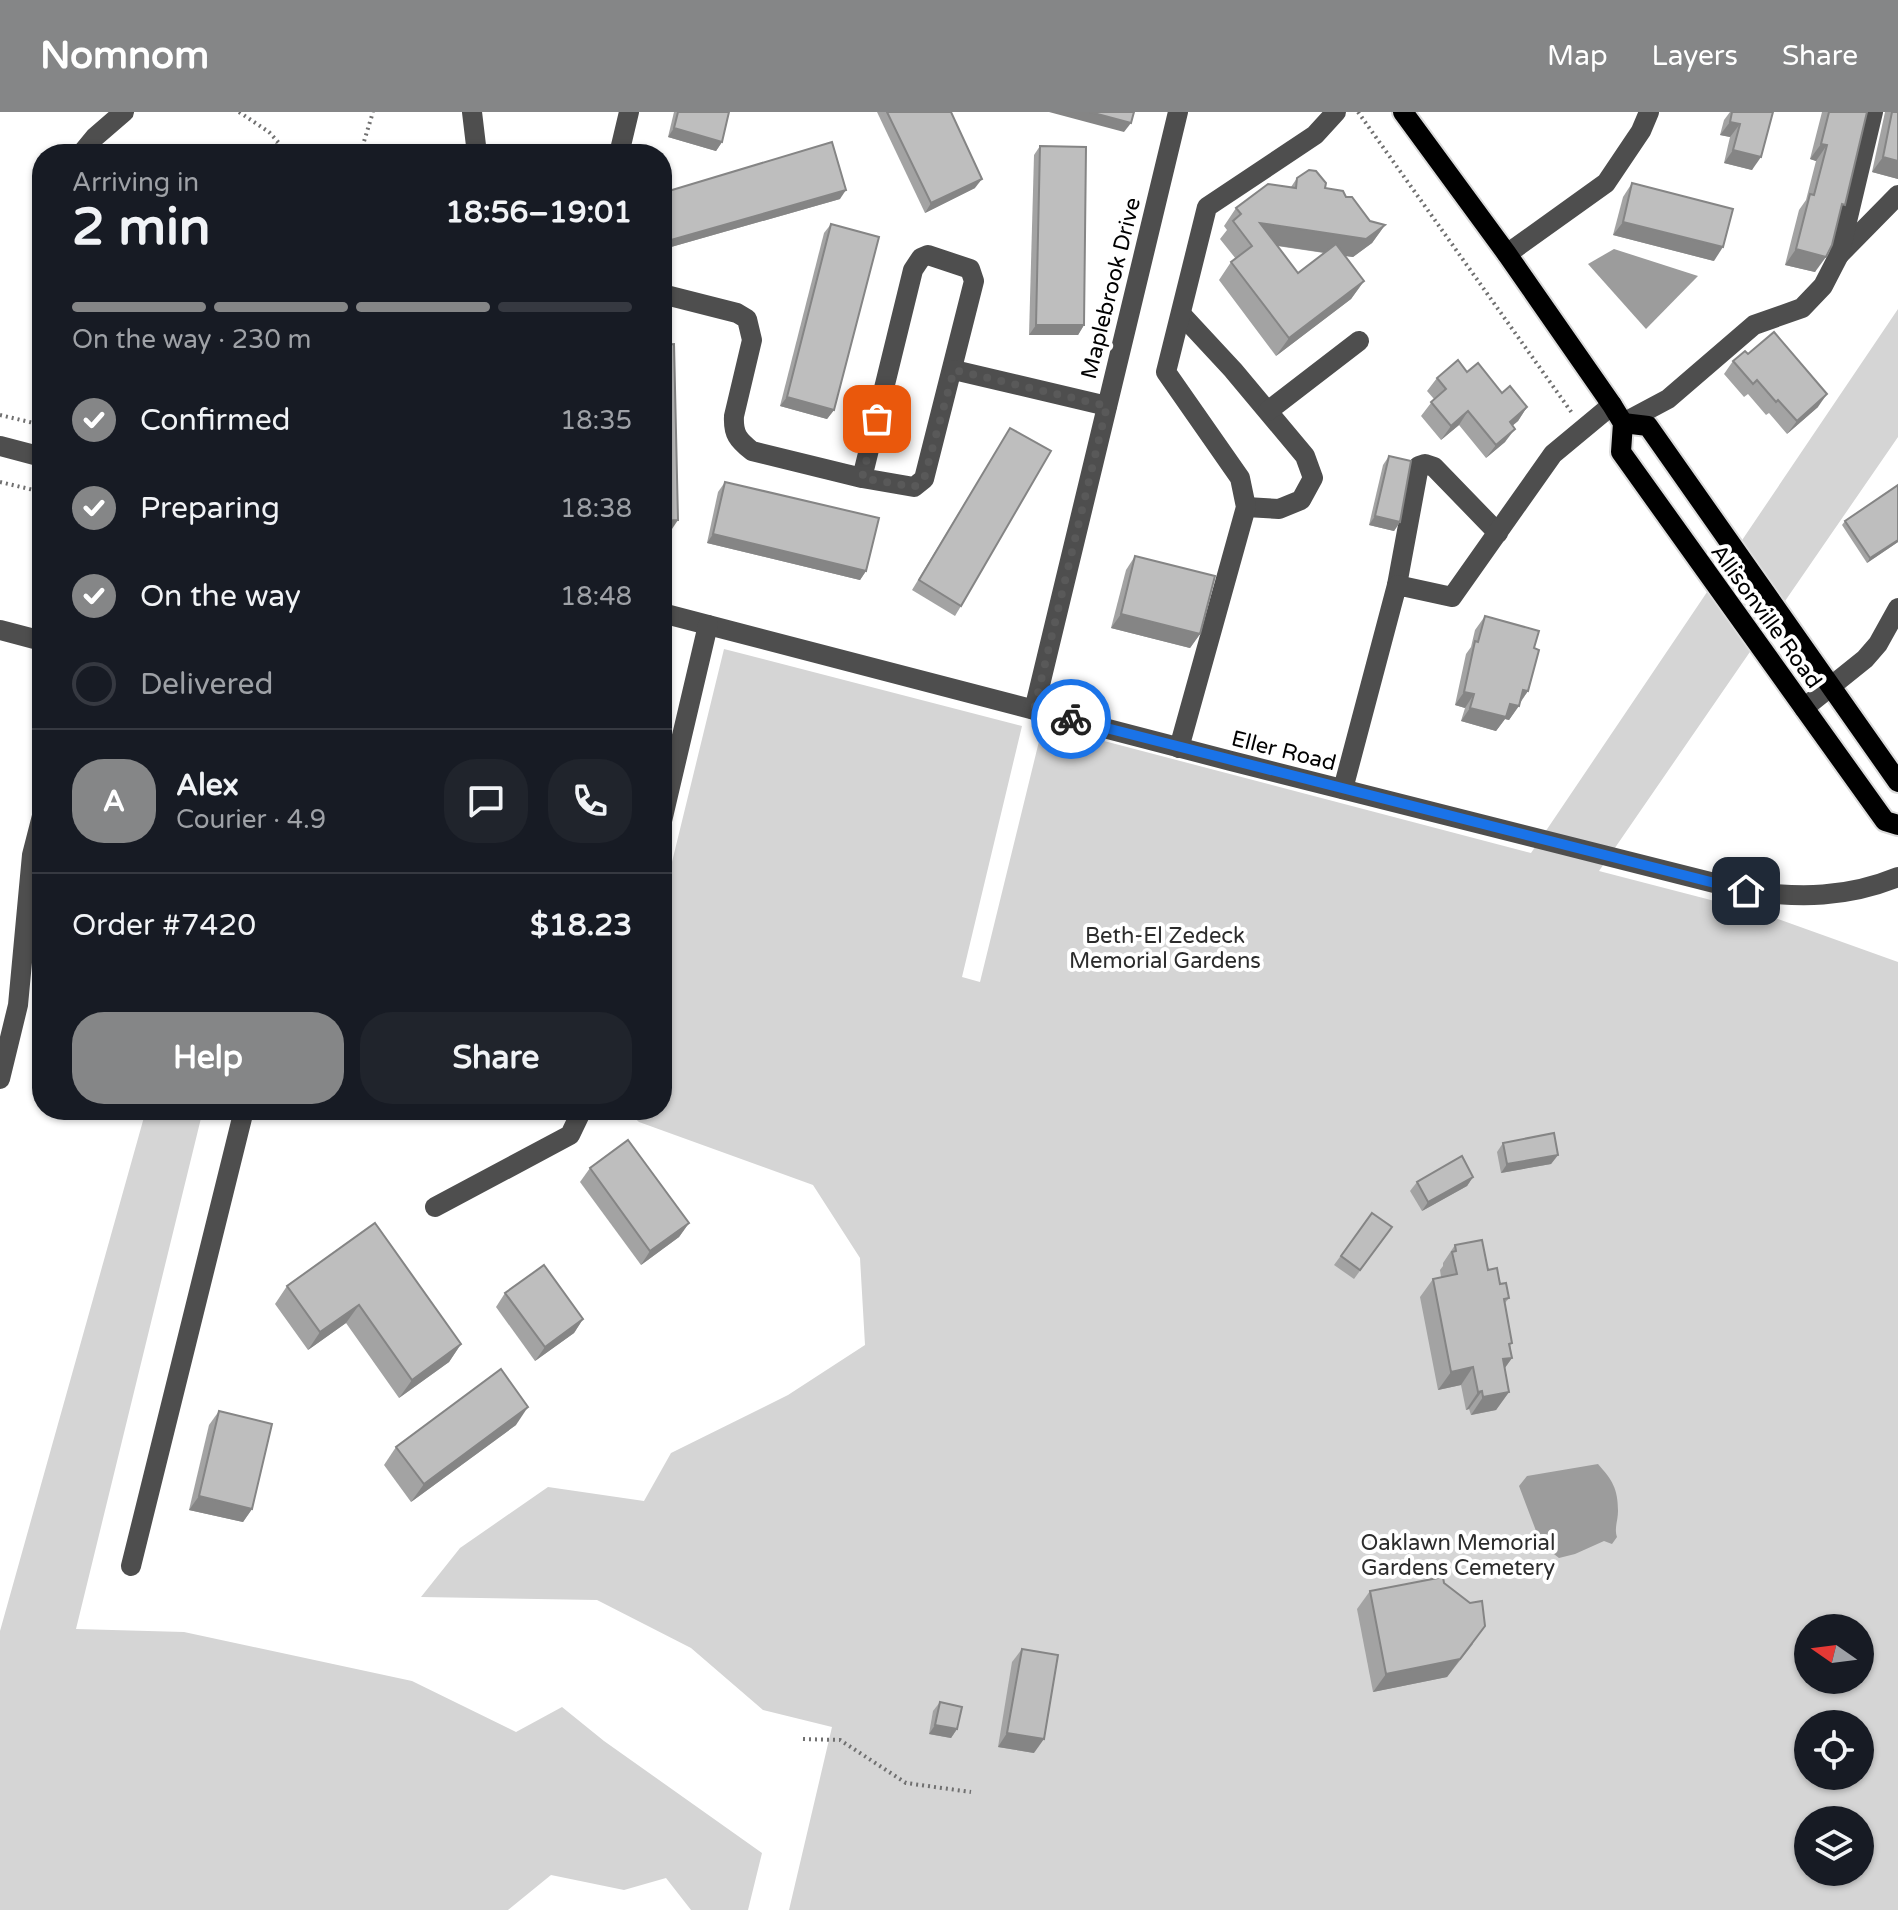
<!DOCTYPE html>
<meta charset="utf-8">
<style>
:root{--surface:#171b24;--page:#20242c;--text:#f1f3f6;--muted:#9ea1a6;--line:#363941;--accent:#858687}
body{margin:0;font-family:"Varela Round",sans-serif;background:var(--page);color:var(--text);height:100vh;display:flex;flex-direction:column;font-size:30px;white-space:nowrap}
*{box-sizing:border-box;margin:0}
p{font-size:26px;color:var(--muted)}
.icon{flex:none;width:44px;height:44px;fill:none;stroke:currentColor;stroke-width:2;stroke-linecap:round;stroke-linejoin:round}
.map{position:relative;flex:1;overflow:hidden}
.details{position:absolute;left:32px;top:32px;width:640px;height:976px;display:flex;flex-direction:column;background:var(--surface);border-radius:32px;box-shadow:0 2px 6px #0004}
.details>*{flex:none}
.needle{width:52px;rotate:284deg}
.buttons{position:absolute;left:1794px;top:1502px;display:grid;gap:16px}
.buttons a{display:grid;place-items:center;width:80px;height:80px;border-radius:50%;background:var(--surface);box-shadow:0 2px 6px #0004;font-size:40px}
.pin{position:absolute;display:grid;place-items:center;width:68px;height:68px;color:#fff;margin:-34px;border-radius:16px;box-shadow:0 4px 12px #0006}
.courier{position:absolute;display:grid;place-items:center;width:80px;height:80px;margin:-40px;border:6px solid #1a73e8;border-radius:50%;background:#fff;color:#222;box-shadow:0 2px 10px #0007}
.overview em{font-style:normal;font-weight:700}
.overview div{display:flex;flex-direction:column-reverse}
.overview{display:flex;align-items:center;justify-content:space-between;height:136px;padding:0 40px}
h1{font-size:52px;font-weight:700;line-height:60px}
.bar{display:grid;grid-template-columns:repeat(4,1fr);gap:12px 8px;align-content:center;height:96px;padding:0 40px}
.bar i{height:10px;border-radius:6px;background:var(--line)}
.bar .on{background:var(--accent)}
.bar p{grid-column:span 4}
.line{display:flex;align-items:center;gap:20px;padding:0 40px;border-top:2px solid var(--line)}
.line div{flex:1}
.round{display:grid;place-items:center;flex:none;width:84px;height:84px;border-radius:32px;background:var(--page)}
ol{padding:0 40px;list-style:none}
li{display:flex;align-items:center;gap:24px;height:88px}
li p{margin-inline-start:auto}
li .icon{padding:8px;border-radius:50%;background:var(--accent);color:#fff;stroke-width:4}
li:last-child{color:var(--muted)}
li i{width:44px;height:44px;border:4px solid var(--line);border-radius:50%}
.action{display:flex;gap:16px;margin-top:auto;padding:16px 40px}
.action a{flex:1;height:92px;border-radius:32px;background:var(--accent);color:#fff;font-size:32px;font-weight:700;line-height:92px;text-align:center}
.action a+a{background:var(--page);color:var(--text)}
header{display:flex;align-items:center;gap:48px;box-sizing:border-box;height:112px;padding:0 40px;background:var(--accent);color:#fff}
header strong{font-size:38px}
nav{display:flex;gap:44px;margin-inline-start:auto;font-size:28px}
.map>svg:first-child{display:block}
</style>
<header>
<strong>Nomnom</strong>
<nav><a>Map</a><a>Layers</a><a>Share</a></nav>
</header>
<div class="map">
<svg width="1898" height="1798" viewBox="0 0 1898 1798">
<rect width="100%" height="100%" fill="#fff"/>
<g fill="#d5d5d5" fill-rule="evenodd">
<path d="M1898,197V325L1599,759L1761,801L1898,850V1798H789L832,1615L763,1598L691,1536L597,1488L421,1485L460,1436L548,1375L644,1389L671,1341L788,1283L865,1233L860,1146L813,1073L639,1010L626,998H662V791L724,537L1022,614L962,865L980,870L1043,613L1531,741ZM1808,1516H1860V1568H1808ZM1808,1612H1860V1664H1808ZM1808,1708H1860V1760H1808Z"/>
<polygon points="146,998 203,998 76,1517 184,1520 412,1569 516,1620 562,1595 604,1629 762,1741 748,1798 691,1798 666,1766 624,1778 551,1763 508,1798 0,1798 0,1519"/>
</g>
<g fill="#9c9c9c">
<polygon points="1614,137 1698,164 1646,217 1588,152"/>
<path d="M1598,1352C1612,1368 1618,1376 1618,1399C1618,1409 1614,1416 1617,1425L1612,1432L1604,1429L1575,1442L1559,1446L1541,1432L1519,1374L1527,1364Z"/>
</g>
<g fill="none" stroke-linecap="round" stroke-linejoin="round">
<g stroke="#dbdbdb" stroke-width="24">
<g id="major">
<polyline points="1403,0 1507,142 1612,293 1623,311 1621,340 1885,709 1898,713"/>
<polyline points="1623,311 1648,314 1898,670"/>
</g>
</g>
<g stroke="#707070" stroke-width="4" stroke-dasharray="2 4" stroke-linecap="butt">
<polyline points="239,0 269,20 289,42"/>
<polyline points="1358,0 1572,301"/>
<polyline points="267,42 279,31"/>
<polyline points="353,42 362,36 373,0"/>
<polyline points="0,303 42,313"/>
<polyline points="0,370 42,380"/>
<polyline points="803,1627 840,1628 906,1671 971,1680"/>
</g>
<g stroke="#4e4e4e" stroke-width="20">
<polyline points="472,0 477,42"/>
<polyline points="81,42 95,25 124,0"/>
<polyline points="619,42 629,0"/>
<polyline points="1507,142 1606,71 1641,19 1649,0"/>
<polyline points="1839,143 1898,83"/>
<polyline points="42,177 42,183"/>
<path d="M662,182L737,201L747,207L752,228L734,304C733,322 738,328 752,339L862,366L914,375L924,367L974,169L970,157L928,143L921,146L913,158L862,366"/>
<polyline points="1181,202 1233,258 1305,344 1313,366 1301,388 1279,397 1246,395"/>
<polyline points="954,258 1107,294"/>
<polyline points="1268,299 1359,229"/>
<polyline points="1623,311 1668,287 1754,213 1802,196 1823,174 1839,143 1873,0"/>
<polyline points="0,334 42,345"/>
<polyline points="1397,473 1419,354 1425,352 1434,355 1498,421"/>
<path d="M662,501L1231,649L1746,779C1800,786 1847,786 1898,765"/>
<polyline points="0,518 42,529"/>
<polyline points="1804,596 1865,547 1878,532 1898,496"/>
<polyline points="1034,598 1178,0"/>
<polyline points="1179,636 1246,395 1240,366 1166,260 1207,95 1315,23 1336,0"/>
<polyline points="1343,677 1397,473 1452,485 1553,342 1612,293"/>
<polyline points="662,709 708,513"/>
<polyline points="0,967 18,893 32,743 42,704"/>
<polyline points="435,1095 570,1023 582,998"/>
<polyline points="131,1454 244,998"/>
</g>
<use href="#major" stroke="#000" stroke-width="20"/>
</g>
<g fill="#a3a3a3" fill-rule="evenodd">
<polygon points="674,0 729,0 722,30 716,39 668,25"/>
<polygon points="877,0 951,0 975,76 925,101"/>
<polygon points="1730,0 1773,0 1752,58 1724,51 1730,25 1720,23 1724,8"/>
<polygon points="1822,0 1867,0 1841,98 1815,160 1785,153 1799,98 1806,88 1816,49 1810,47"/>
<polygon points="1885,0 1898,0 1898,67 1872,60"/>
<polygon points="1040,34 1084,213 1078,223 1029,223 1034,43"/>
<path d="M1297,66L1346,85L1370,109L1385,113L1372,131L1353,145L1345,144L1364,169L1351,187L1276,244L1219,168L1231,150L1236,147L1220,127L1227,118L1224,114L1236,96L1291,75ZM1277,134L1324,141L1298,161Z"/>
<polygon points="1632,71 1714,149 1613,123 1623,85"/>
<polygon points="662,81 840,87 664,137 662,127"/>
<polygon points="831,112 834,298 827,307 780,294 824,121"/>
<polygon points="1748,242 1818,295 1787,322 1769,301 1766,303 1748,282 1744,285 1724,262 1733,249"/>
<polygon points="1467,260 1527,295 1518,309 1512,314 1505,330 1486,346 1459,313 1441,328 1421,304 1434,287 1427,279 1437,266"/>
<polygon points="1010,316 961,494 955,504 912,478"/>
<polygon points="1389,344 1400,410 1394,419 1369,413 1383,353"/>
<polygon points="725,370 866,459 860,468 707,431 718,380"/>
<polygon points="1845,409 1898,430 1867,451 1842,413"/>
<polygon points="1135,444 1200,522 1190,536 1111,516 1126,458"/>
<polygon points="1485,504 1534,536 1528,579 1509,608 1505,607 1496,619 1461,609 1465,596 1455,593 1466,542 1471,535 1475,518"/>
<polygon points="1503,1031 1558,1043 1551,1052 1501,1061 1497,1040"/>
<polygon points="590,1056 689,1111 679,1125 641,1153 580,1070"/>
<polygon points="1473,1065 1467,1074 1422,1099 1410,1079 1417,1070"/>
<polygon points="1372,1101 1392,1115 1354,1167 1334,1153"/>
<polygon points="375,1111 461,1232 449,1250 399,1286 346,1211 308,1238 275,1192 287,1174"/>
<polygon points="1455,1133 1488,1158 1500,1172 1509,1186 1505,1191 1512,1246 1504,1257 1509,1280 1496,1298 1471,1303 1469,1297 1466,1298 1461,1273 1438,1278 1420,1185 1433,1167 1441,1165 1440,1158 1443,1154 1443,1151"/>
<polygon points="505,1181 583,1207 574,1221 535,1249 496,1195"/>
<polygon points="219,1299 252,1397 243,1410 189,1398 209,1313"/>
<polygon points="516,1313 411,1390 384,1353 396,1335"/>
<polygon points="1444,1471 1473,1532 1447,1565 1373,1580 1357,1497 1370,1479"/>
<polygon points="1022,1537 1034,1641 998,1635 1012,1550"/>
<polygon points="940,1590 957,1617 951,1626 929,1622 933,1599"/>
</g>
<g fill="#858585">
<polygon points="1049,0 1090,0 1131,11 1124,20"/>
<polygon points="1730,10 1740,12 1730,25 1720,23"/>
<polygon points="674,16 722,30 716,39 668,25"/>
<polygon points="1821,32 1827,33 1816,49 1810,47"/>
<polygon points="1733,38 1761,45 1752,58 1724,51"/>
<polygon points="1883,45 1898,49 1898,67 1872,60"/>
<polygon points="982,67 975,76 925,101 931,91"/>
<polygon points="846,78 840,87 664,137 671,128"/>
<polygon points="1623,110 1723,135 1714,149 1613,123"/>
<polygon points="1260,111 1385,113 1372,131 1353,145 1247,129"/>
<polygon points="1796,137 1826,145 1815,160 1785,153"/>
<polygon points="1364,169 1351,187 1276,244 1289,226"/>
<polygon points="1036,213 1084,213 1078,223 1029,223"/>
<polygon points="1827,282 1818,295 1787,322 1797,309"/>
<polygon points="787,285 834,298 827,307 780,294"/>
<polygon points="1527,295 1518,309 1500,324 1510,310"/>
<polygon points="1468,299 1459,313 1441,328 1451,314"/>
<polygon points="1515,317 1505,330 1486,346 1496,333"/>
<polygon points="1375,404 1400,410 1394,419 1369,413"/>
<polygon points="678,408 672,417 662,418 662,409"/>
<polygon points="713,422 866,459 860,468 707,431"/>
<polygon points="1898,428 1898,430 1867,451 1870,446"/>
<polygon points="1121,502 1200,522 1190,536 1111,516"/>
<polygon points="1523,578 1528,579 1518,593"/>
<polygon points="1464,580 1474,582 1465,596 1455,593"/>
<polygon points="1510,592 1519,594 1509,608 1505,607 1496,619 1461,609 1470,596"/>
<polygon points="1558,1043 1551,1052 1501,1061 1507,1052"/>
<polygon points="1473,1065 1467,1074 1422,1099 1428,1090"/>
<polygon points="689,1111 679,1125 641,1153 650,1139"/>
<polygon points="359,1193 346,1211 308,1238 320,1220"/>
<polygon points="583,1207 574,1221 535,1249 545,1235"/>
<polygon points="461,1232 449,1250 399,1286 412,1268"/>
<polygon points="1512,1246 1499,1264 1503,1247"/>
<polygon points="1473,1255 1461,1273 1438,1278 1451,1260"/>
<polygon points="1482,1279 1469,1297 1466,1298 1478,1280"/>
<polygon points="1509,1280 1496,1298 1471,1303 1483,1285"/>
<polygon points="528,1295 516,1313 411,1390 424,1372"/>
<polygon points="199,1384 252,1397 243,1410 189,1398"/>
<polygon points="1485,1514 1447,1565 1373,1580 1386,1562"/>
<polygon points="935,1613 957,1617 951,1626 929,1622"/>
<polygon points="1007,1621 1044,1627 1034,1641 998,1635"/>
</g>
<g fill="#bebebe" stroke="#858585" stroke-width="2">
<polygon points="678,0 729,0 722,30 674,16"/>
<polygon points="887,0 951,0 982,67 931,91"/>
<polygon points="1090,0 1134,0 1131,11"/>
<polygon points="1732,0 1773,0 1761,45 1733,38 1740,12 1730,10"/>
<polygon points="1829,0 1867,0 1845,93 1842,92 1832,133 1826,145 1796,137 1810,82 1814,83 1827,33 1821,32"/>
<polygon points="1892,0 1898,0 1898,49 1883,45"/>
<polygon points="832,30 846,78 671,128 662,91 662,81"/>
<polygon points="1040,34 1086,35 1084,213 1036,213"/>
<polygon points="1309,58 1316,59 1326,71 1325,76 1343,79 1346,85 1352,85 1370,109 1385,113 1366,127 1260,111 1298,161 1336,132 1364,169 1289,226 1231,150 1252,134 1233,109 1241,102 1236,96 1268,72 1296,76 1297,66"/>
<polygon points="1632,71 1733,97 1723,135 1623,110"/>
<polygon points="831,112 879,125 834,298 787,285"/>
<polygon points="1774,220 1827,282 1797,309 1778,288 1776,290 1757,268 1753,272 1733,249 1745,239 1748,242"/>
<polygon points="674,232 678,408 662,409 662,233"/>
<polygon points="1458,248 1467,260 1478,251 1502,281 1510,274 1527,295 1510,310 1515,317 1496,333 1468,299 1451,314 1431,290 1446,277 1437,266"/>
<polygon points="1010,316 1051,339 961,494 919,468"/>
<polygon points="1389,344 1411,349 1400,410 1375,404"/>
<polygon points="725,370 879,406 866,459 713,422"/>
<polygon points="1898,373 1898,428 1870,446 1845,409"/>
<polygon points="1135,444 1215,464 1200,522 1121,502"/>
<polygon points="1485,504 1539,519 1534,536 1539,538 1528,579 1523,578 1519,594 1510,592 1506,605 1470,596 1474,582 1464,580 1475,529 1478,530"/>
<polygon points="1554,1021 1558,1043 1507,1052 1503,1031"/>
<polygon points="628,1028 689,1111 650,1139 590,1056"/>
<polygon points="1462,1044 1473,1065 1428,1090 1417,1070"/>
<polygon points="1372,1101 1392,1115 1360,1158 1341,1144"/>
<polygon points="375,1111 461,1232 412,1268 359,1193 320,1220 287,1174"/>
<polygon points="1482,1128 1488,1158 1497,1156 1500,1172 1506,1171 1509,1186 1504,1187 1512,1231 1509,1232 1512,1246 1503,1247 1509,1280 1483,1285 1482,1279 1478,1280 1473,1255 1451,1260 1433,1167 1457,1162 1452,1140 1456,1139 1455,1133"/>
<polygon points="544,1153 583,1207 545,1235 505,1181"/>
<polygon points="501,1257 528,1295 424,1372 396,1335"/>
<polygon points="219,1299 272,1312 252,1397 199,1384"/>
<polygon points="1443,1465 1444,1471 1470,1491 1482,1489 1485,1514 1460,1547 1386,1562 1370,1479"/>
<polygon points="1022,1537 1058,1543 1044,1627 1007,1621"/>
<polygon points="940,1590 962,1595 957,1617 935,1613"/>
</g>
<g fill="none" stroke-linecap="round" stroke-linejoin="round">
<polyline stroke="#595959" stroke-width="8" stroke-dasharray="0 14.4" points="877,307 862,366 914,375 924,367 954,258 1107,294 1034,598 1071,607"/>
<polyline stroke="#1a73e8" stroke-width="10" points="1071,607 1746,779"/>
</g>
<g text-anchor="middle" stroke-width="8" stroke-linejoin="round" paint-order="stroke">
<g font-size="22" fill="#000" stroke="#fff">
<text transform="translate(1110 176) rotate(-76)" y="8">Maplebrook Drive</text>
<text transform="translate(1767 504) rotate(54)" y="8">Allisonville Road</text>
<text transform="translate(1284 638) rotate(14)" y="8">Eller Road</text>
</g>
<g font-size="22" fill="#2c2c2c" stroke="#fff">
<text x="1165" y="831">Beth-El Zedeck<tspan x="1165" dy="25">Memorial Gardens</tspan></text>
<text x="1458" y="1438">Oaklawn Memorial<tspan x="1458" dy="25">Gardens Cemetery</tspan></text>
</g>
</g>
</svg>
<div class="buttons">
<a><svg class="needle" viewBox="-14 -14 28 28"><path d="M0-13l5 13h-10z" fill="#e53935"/><path d="M0 13l5-13h-10z" fill="#9ea1a6"/></svg></a>
<a><svg class="icon" aria-label="locate" viewBox="0 0 24 24"><circle cx="12" cy="12" r="6"/><path d="M12 2v4M12 18v4M2 12h4M18 12h4"/></svg></a>
<a><svg class="icon" aria-label="layers" viewBox="0 0 24 24"><path d="M12 4l9 5-9 5-9-5zM3 14l9 5 9-5"/></svg></a>
</div>
<div class="pin" style="left:877px;top:307px;background:#ea580c"><svg class="icon" aria-label="bag" viewBox="0 0 24 24"><path d="M5 8h14l-1 12H6zM9 8a3 3 0 0 1 6 0"/></svg></div>
<div class="pin" style="left:1746px;top:779px;background:#1f2937"><svg class="icon" aria-label="home" viewBox="0 0 24 24"><path d="M3 11l9-7 9 7M6 9v11h12V9"/></svg></div>
<div class="courier" style="left:1071px;top:607px"><svg class="icon" aria-label="bike" viewBox="0 0 24 24"><circle cx="6" cy="16" r="4"/><circle cx="18" cy="16" r="4"/><path d="M6 16l4-8h5l3 8M10 8l3 8H6M13 5h3"/></svg></div>
<section class="details">
<div class="overview"><div><h1>2 min</h1><p>Arriving in</p></div><em>18:56–19:01</em></div>
<div class="bar"><i class="on"></i><i class="on"></i><i class="on"></i><i></i><p>On the way · 230 m</p></div>
<ol>
<li><svg class="icon" aria-label="check" viewBox="0 0 24 24"><path d="M5 12l5 5 9-10"/></svg>Confirmed<p>18:35</p></li>
<li><svg class="icon" aria-label="check" viewBox="0 0 24 24"><path d="M5 12l5 5 9-10"/></svg>Preparing<p>18:38</p></li>
<li><svg class="icon" aria-label="check" viewBox="0 0 24 24"><path d="M5 12l5 5 9-10"/></svg>On the way<p>18:48</p></li>
<li><i></i>Delivered</li>
</ol>
<div class="line" style="height:144px"><b class="round" style="background:var(--accent);color:#fff">A</b><div><b>Alex</b><p>Courier · 4.9</p></div><a class="round"><svg class="icon" aria-label="chat" viewBox="0 0 24 24"><path d="M4 5h16v11H9l-5 4z"/></svg></a><a class="round"><svg class="icon" aria-label="phone" viewBox="0 0 24 24"><path d="M5 4h4l2 5-3 2q2 4 5 5l2-3 5 2v4C11 20 4 13 5 4z"/></svg></a></div>
<div class="line" style="height:104px"><div>Order #7420</div><b>$18.23</b></div>
<div class="action"><a>Help</a><a>Share</a></div>
</section>
</div>
